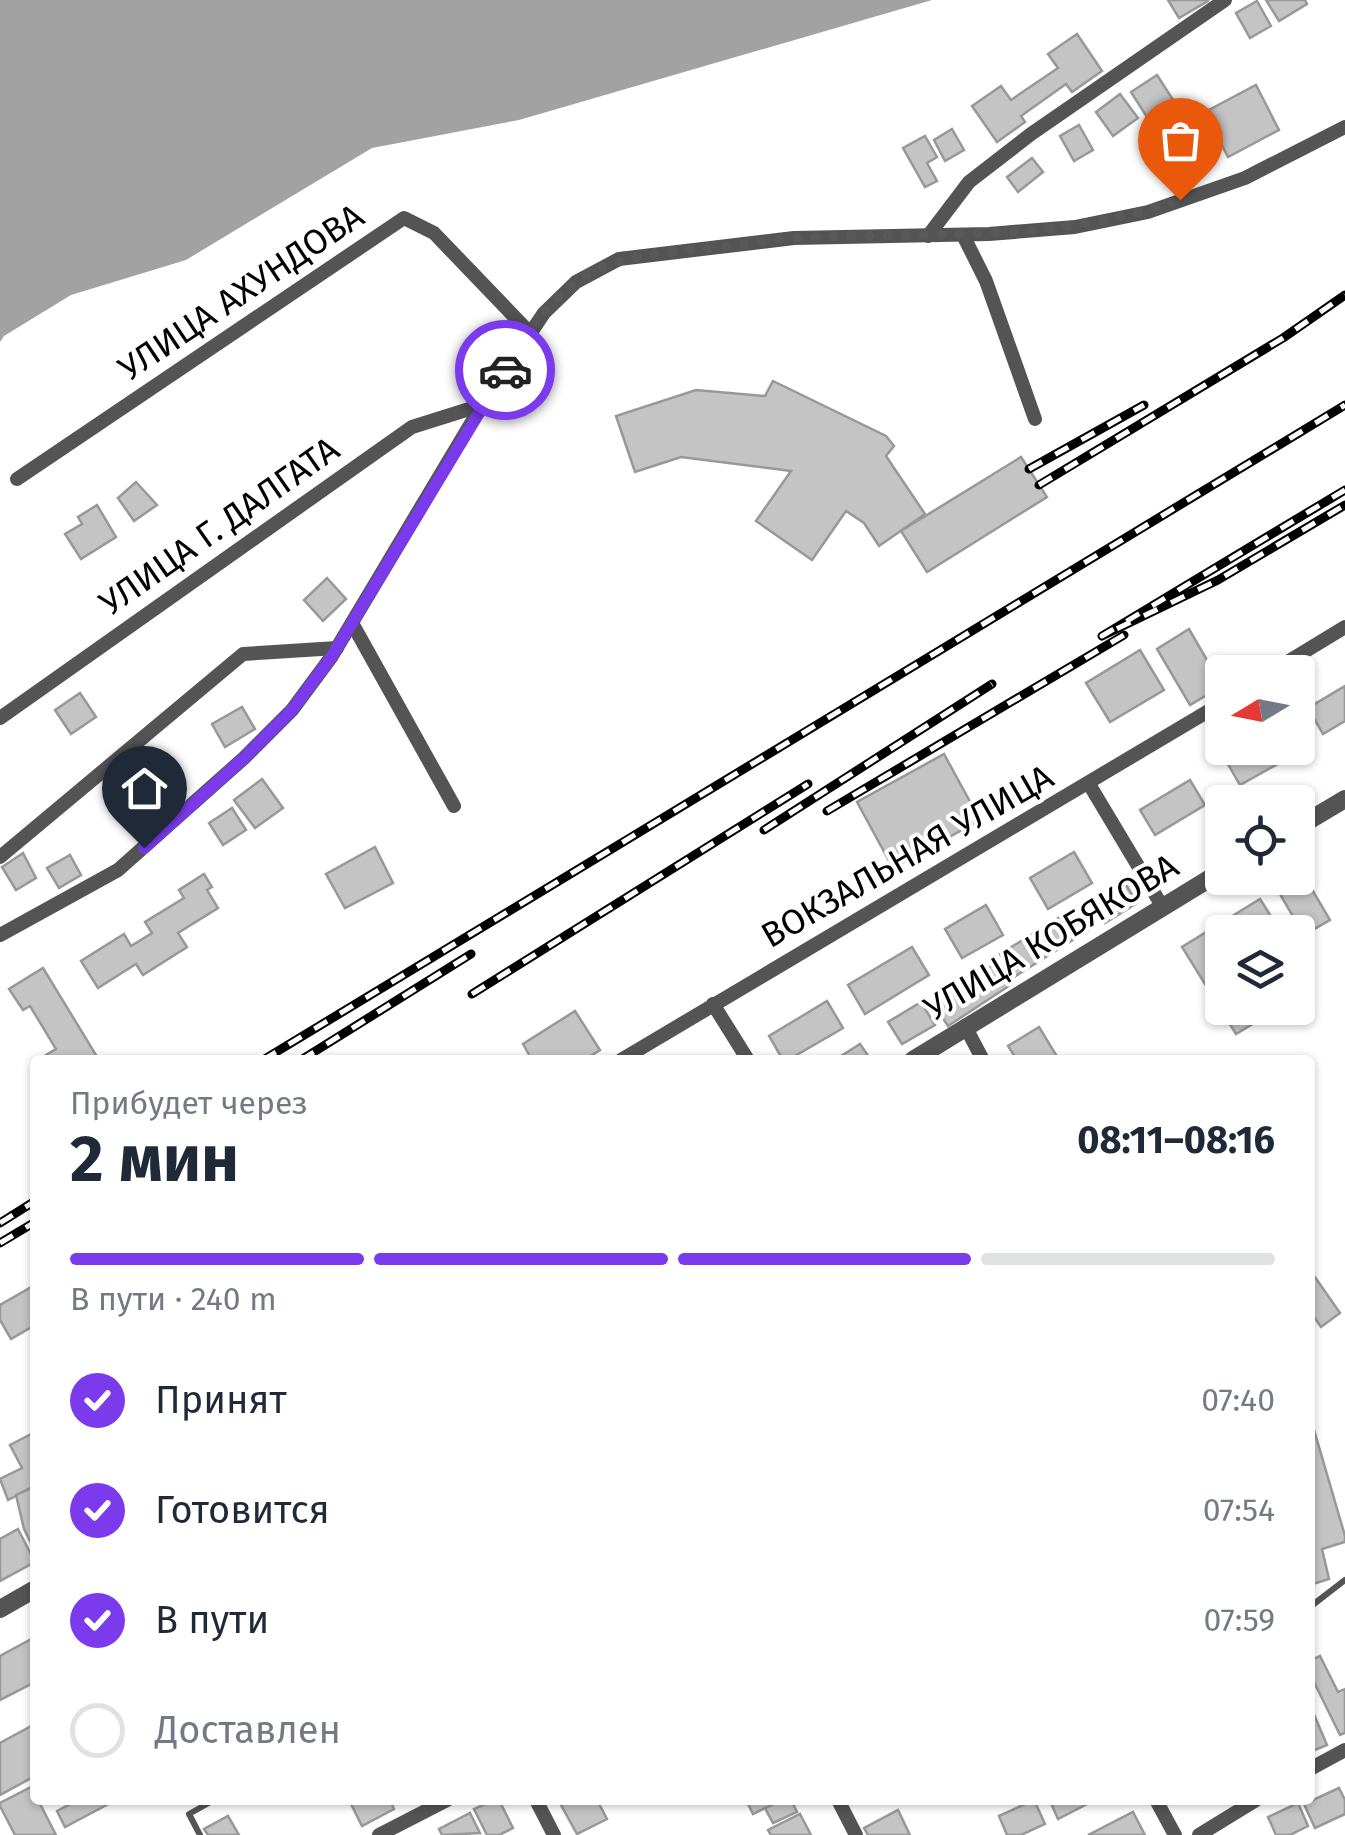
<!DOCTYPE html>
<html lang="ru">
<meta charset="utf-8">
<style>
:root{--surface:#fff;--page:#f2f2f3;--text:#1f2937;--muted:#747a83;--line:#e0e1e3;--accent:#7c3aed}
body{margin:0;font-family:"Fira Sans",sans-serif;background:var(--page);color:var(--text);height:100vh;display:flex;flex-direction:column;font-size:38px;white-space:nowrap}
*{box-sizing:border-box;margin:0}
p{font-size:32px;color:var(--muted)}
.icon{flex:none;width:55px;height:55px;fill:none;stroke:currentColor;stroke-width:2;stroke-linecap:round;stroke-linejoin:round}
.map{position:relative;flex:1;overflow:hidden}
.side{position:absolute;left:30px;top:1055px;width:1285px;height:750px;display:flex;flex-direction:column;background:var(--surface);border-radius:10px;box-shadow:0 2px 8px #0004}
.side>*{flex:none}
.needle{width:65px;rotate:260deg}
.controls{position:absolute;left:1205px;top:655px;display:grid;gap:20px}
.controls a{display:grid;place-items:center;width:110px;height:110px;border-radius:10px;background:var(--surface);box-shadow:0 2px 8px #0004;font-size:50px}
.pin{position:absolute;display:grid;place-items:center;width:85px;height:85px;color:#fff;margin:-102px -42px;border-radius:50% 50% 50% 0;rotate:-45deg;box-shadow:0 0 10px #0007}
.pin .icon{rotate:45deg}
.courier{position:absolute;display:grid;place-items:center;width:100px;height:100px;margin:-50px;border:8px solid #7c3aed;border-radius:50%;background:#fff;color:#222;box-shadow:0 2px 12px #0007}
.summary em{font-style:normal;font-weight:700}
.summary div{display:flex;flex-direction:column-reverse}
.summary{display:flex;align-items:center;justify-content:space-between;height:170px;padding:0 40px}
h1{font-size:65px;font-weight:700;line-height:75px}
.bar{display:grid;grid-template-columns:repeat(4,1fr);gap:15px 10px;align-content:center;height:120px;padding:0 40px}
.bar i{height:12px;border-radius:8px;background:var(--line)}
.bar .active{background:var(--accent)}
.bar p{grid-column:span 4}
ol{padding:0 40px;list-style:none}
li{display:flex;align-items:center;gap:30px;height:110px}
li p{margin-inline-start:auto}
li .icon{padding:10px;border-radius:50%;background:var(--accent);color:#fff;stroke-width:4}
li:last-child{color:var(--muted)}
li i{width:55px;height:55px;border:5px solid var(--line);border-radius:50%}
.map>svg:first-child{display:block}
</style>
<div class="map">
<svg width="1345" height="1835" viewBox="0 0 1345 1835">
<rect width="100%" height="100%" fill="#fff"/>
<polygon fill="#a2a2a2" points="0,0 932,0 519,120 372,148 186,260 71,295 4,336 0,342"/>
<g fill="#c4c4c4" stroke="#989898" stroke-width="2.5">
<polygon points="1168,0 1208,0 1208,1 1179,18"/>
<polygon points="1266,0 1305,0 1307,4 1279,21"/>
<polygon points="1257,1 1271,26 1250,38 1236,13"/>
<polygon points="1077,34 1102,71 1072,92 1066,84 1021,116 1025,122 997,142 972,106 1001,86 1011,100 1058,68 1048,54"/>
<polygon points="1157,75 1173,100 1147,117 1131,92"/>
<polygon points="1256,85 1279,130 1228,157 1205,112"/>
<polygon points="1120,94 1138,118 1113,136 1096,112"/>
<polygon points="1079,125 1093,150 1074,161 1060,136"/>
<polygon points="952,129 964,150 945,161 934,140"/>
<polygon points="925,136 937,157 927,163 937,181 925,187 903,148"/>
<polygon points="1032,158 1043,172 1018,192 1007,177"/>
<polygon points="773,381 886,436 894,446 886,456 925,514 879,546 864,523 846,511 812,560 756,521 791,471 681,457 635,472 616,416 696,390 765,396"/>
<polygon points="1021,457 1047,497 927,572 901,531"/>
<polygon points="136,482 157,505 134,521 118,498"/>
<polygon points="97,505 116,537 81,559 65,534 82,524 78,517"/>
<polygon points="327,578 346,599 323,621 304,600"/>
<polygon points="1189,629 1222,686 1190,705 1157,649"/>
<polygon points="1140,650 1164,690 1110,722 1086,683"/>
<polygon points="1345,686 1345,721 1323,734 1308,708"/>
<polygon points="80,693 96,717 71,734 55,710"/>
<polygon points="242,707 255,729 225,747 212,724"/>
<polygon points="1244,748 1287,748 1292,756 1240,785 1225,759"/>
<polygon points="944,754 980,820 893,868 857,802"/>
<polygon points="262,779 283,808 255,828 234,800"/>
<polygon points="1190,780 1205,805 1155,835 1140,810"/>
<polygon points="232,808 246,830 223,845 209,823"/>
<polygon points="375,847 393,883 345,908 326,874"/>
<polygon points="1074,852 1092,883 1048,909 1030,878"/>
<polygon points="23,853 36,878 16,890 2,867"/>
<polygon points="70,855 81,875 59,888 47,868"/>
<polygon points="1300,869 1330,920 1304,935 1274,884 1286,878 1298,878"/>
<polygon points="204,874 212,887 207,890 218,908 178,933 187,947 143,975 136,964 98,988 81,961 124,934 131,946 152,933 145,922 184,898 179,890"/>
<polygon points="1124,881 1137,903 1105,923 1092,901"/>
<polygon points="1260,899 1279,929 1272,932 1222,932 1222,1008 1279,1008 1236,1034 1182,947"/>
<polygon points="986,905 1003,935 962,958 945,929"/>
<polygon points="1076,907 1090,929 1014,977 1000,954"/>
<polygon points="912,947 929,975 865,1014 848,985"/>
<polygon points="998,962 1012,984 948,1026 933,1003"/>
<polygon points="43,968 99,1060 49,1060 46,1055 56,1049 30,1006 23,1010 9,989"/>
<polygon points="827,1001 843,1028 788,1060 783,1060 769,1036"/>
<polygon points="921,1002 935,1025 902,1044 888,1022"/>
<polygon points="575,1011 600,1050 584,1060 532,1060 523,1044"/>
<polygon points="1039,1027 1058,1058 1017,1060 1008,1046"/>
<polygon points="860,1044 871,1060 844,1060 841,1056"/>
<polygon points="1310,1270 1340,1313 1321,1327 1310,1311"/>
<polygon points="35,1285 35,1325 11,1339 0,1320 0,1305"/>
<polygon points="1310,1416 1345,1536 1345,1542 1322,1549 1329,1579 1310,1585"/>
<polygon points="35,1432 35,1486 8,1500 0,1479 22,1468 10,1445"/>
<polygon points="35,1486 35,1551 24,1529 16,1495"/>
<polygon points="18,1529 35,1562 0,1581 0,1539"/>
<polygon points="35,1637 35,1682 0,1700 0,1656"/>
<polygon points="1320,1656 1338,1692 1345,1689 1345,1733 1340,1735 1310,1674 1310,1661"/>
<polygon points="1310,1705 1327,1745 1310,1752"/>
<polygon points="35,1724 35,1776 0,1795 0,1743"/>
<polygon points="31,1787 35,1800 38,1800 56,1835 15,1835 0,1806 0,1803"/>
<polygon points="1339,1788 1345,1800 1345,1814 1315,1828 1304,1804"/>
<polygon points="78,1800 116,1800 65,1827 57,1811"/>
<polygon points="349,1800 390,1800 394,1809 362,1826"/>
<polygon points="494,1800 499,1800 513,1828 499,1835 487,1835 474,1809"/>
<polygon points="572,1800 597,1800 607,1819 577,1834 561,1805"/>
<polygon points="746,1800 782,1800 753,1814"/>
<polygon points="782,1800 791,1800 797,1812 773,1823 765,1808"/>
<polygon points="1034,1800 1045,1824 1021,1835 1007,1835 999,1816"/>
<polygon points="1053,1800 1092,1800 1093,1801 1058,1819 1050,1801"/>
<polygon points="1298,1803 1308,1826 1290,1835 1276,1835 1268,1817"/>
<polygon points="898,1810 910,1835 868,1835 864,1828"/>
<polygon points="1133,1812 1145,1835 1088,1835"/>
<polygon points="470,1813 480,1833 442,1835 439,1829"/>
<polygon points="800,1814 811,1835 771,1835 768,1830"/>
<polygon points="228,1816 239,1835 208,1835 204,1829"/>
</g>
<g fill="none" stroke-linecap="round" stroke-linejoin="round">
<g stroke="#545454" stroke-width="6">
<polyline points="1310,1607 1345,1580"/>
<polyline points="200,1835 189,1814 214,1800"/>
</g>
<g stroke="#545454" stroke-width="14">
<polyline points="963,235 986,281 1035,419"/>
<polyline points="928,236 969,182 1031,134 1225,0"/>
<polyline points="17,479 404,218 434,233 530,333"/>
<polyline points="352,623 454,806"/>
<polyline points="1271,672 1345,627"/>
<polyline points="0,718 412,427 482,405"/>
<polyline points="1089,784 1162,906"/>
<polyline points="0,857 243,654 337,648"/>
<polyline points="0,935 118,870 244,758 292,710 332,656 482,405 544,313 576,282 619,259 794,238 989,234 1075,227 1148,212 1245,178 1345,127"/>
<polyline points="713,1004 748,1060"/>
<polyline points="965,1026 983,1060"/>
<polyline points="621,1060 1222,703"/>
<polyline points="1310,1769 1345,1750"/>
<polyline points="536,1800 554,1835"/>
<polyline points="838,1800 856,1835"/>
<polyline points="1156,1800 1175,1835"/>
<polyline points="379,1835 447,1800"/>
<polyline points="1199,1835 1256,1800"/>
</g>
<g stroke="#545454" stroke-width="18">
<polyline points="1298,827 1345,799"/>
<polyline points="913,1060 1222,871"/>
<polyline points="0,1609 35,1589"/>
</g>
<g stroke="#000" stroke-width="9">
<g id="rail">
<polyline points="1029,469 1144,405"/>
<polyline points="1039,485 1283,338 1345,295"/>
<polyline points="1345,490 1102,636 1218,580 1345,505"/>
<polyline points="827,811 1124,635"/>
<polyline points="764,830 992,684"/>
<polyline points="472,994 808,784"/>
<polyline points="263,1060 1345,405"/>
<polyline points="301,1060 471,954"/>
<polyline points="0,1223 35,1201"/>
<polyline points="0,1243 35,1222"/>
</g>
</g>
<use href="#rail" stroke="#fff" stroke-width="5" stroke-dasharray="15" stroke-linecap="butt"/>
</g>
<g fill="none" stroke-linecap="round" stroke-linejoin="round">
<path stroke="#595959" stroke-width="10" stroke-dasharray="0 18" d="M505,370C526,339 545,304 576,282C617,253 666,253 714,248C741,245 769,240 797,238C926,232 1056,243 1180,200"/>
<polyline stroke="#7c3aed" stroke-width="12" points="144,848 244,758 292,710 332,656 505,370"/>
</g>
<g text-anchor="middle" stroke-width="8" stroke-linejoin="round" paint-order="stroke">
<g font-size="35" fill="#000" stroke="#fff">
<text transform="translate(241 292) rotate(-34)" y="12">УЛИЦА АХУНДОВА</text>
<text transform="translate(219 526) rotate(-35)" y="12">УЛИЦА Г. ДАЛГАТА</text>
<text transform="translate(907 856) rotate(-30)" y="12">ВОКЗАЛЬНАЯ УЛИЦА</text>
<text transform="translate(1051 937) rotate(-31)" y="12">УЛИЦА КОБЯКОВА</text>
</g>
</g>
</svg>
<div class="controls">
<a><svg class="needle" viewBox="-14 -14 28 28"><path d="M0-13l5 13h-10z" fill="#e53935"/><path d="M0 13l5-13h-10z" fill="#747a83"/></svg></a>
<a><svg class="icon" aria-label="locate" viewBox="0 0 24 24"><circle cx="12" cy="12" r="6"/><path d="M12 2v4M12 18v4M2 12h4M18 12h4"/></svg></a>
<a><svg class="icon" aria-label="layers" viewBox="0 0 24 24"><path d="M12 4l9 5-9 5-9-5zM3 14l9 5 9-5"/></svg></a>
</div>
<div class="pin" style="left:1180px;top:200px;background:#ea580c"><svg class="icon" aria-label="bag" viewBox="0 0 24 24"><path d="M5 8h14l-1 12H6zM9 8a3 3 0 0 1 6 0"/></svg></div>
<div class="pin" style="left:144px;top:848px;background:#1f2937"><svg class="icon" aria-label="home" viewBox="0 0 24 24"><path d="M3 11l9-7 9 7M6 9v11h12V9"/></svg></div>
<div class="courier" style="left:505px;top:370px"><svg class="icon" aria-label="car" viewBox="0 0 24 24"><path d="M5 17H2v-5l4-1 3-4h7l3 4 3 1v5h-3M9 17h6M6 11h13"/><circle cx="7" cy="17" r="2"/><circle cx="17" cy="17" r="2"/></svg></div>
<section class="side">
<div class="summary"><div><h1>2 мин</h1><p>Прибудет через</p></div><em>08:11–08:16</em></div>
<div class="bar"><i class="active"></i><i class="active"></i><i class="active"></i><i></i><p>В пути · 240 m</p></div>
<ol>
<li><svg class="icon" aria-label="check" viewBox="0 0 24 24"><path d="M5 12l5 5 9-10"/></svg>Принят<p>07:40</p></li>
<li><svg class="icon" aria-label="check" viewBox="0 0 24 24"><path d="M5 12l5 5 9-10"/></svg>Готовится<p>07:54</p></li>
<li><svg class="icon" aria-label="check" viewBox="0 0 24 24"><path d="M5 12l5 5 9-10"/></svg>В пути<p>07:59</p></li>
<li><i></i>Доставлен</li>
</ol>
</section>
</div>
